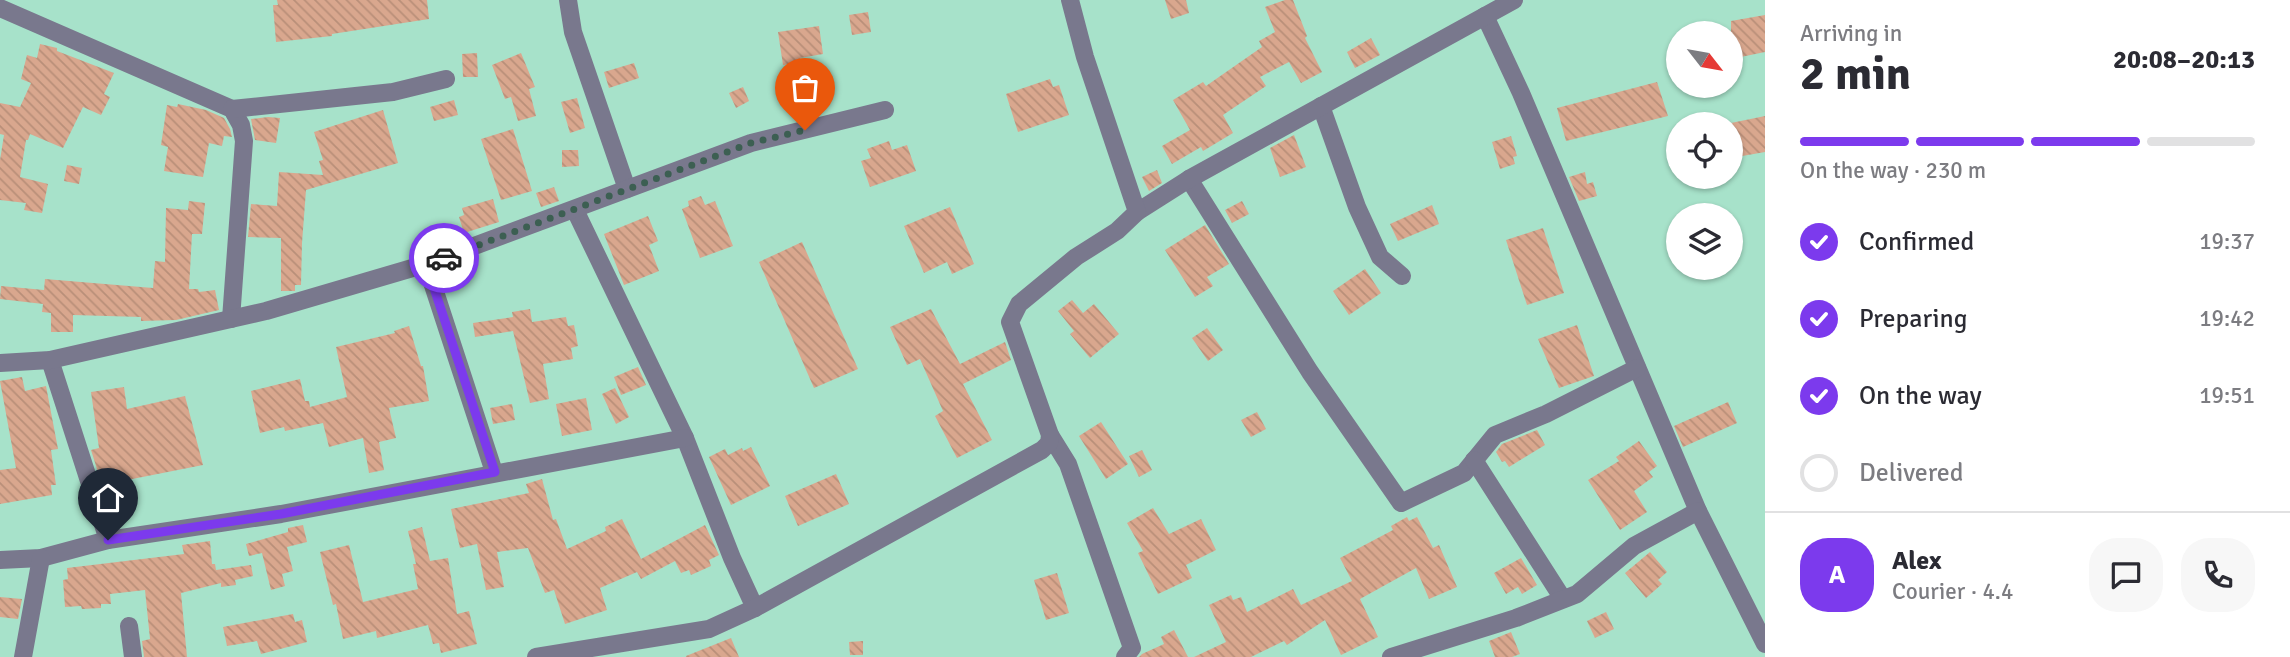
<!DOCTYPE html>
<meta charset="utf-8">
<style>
:root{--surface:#fff;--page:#f7f7f7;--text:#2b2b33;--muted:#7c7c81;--line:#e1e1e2;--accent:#7c3aed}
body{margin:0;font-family:Signika,sans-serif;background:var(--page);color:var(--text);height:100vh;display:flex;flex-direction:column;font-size:26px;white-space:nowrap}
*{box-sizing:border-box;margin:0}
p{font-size:23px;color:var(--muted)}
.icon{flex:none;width:38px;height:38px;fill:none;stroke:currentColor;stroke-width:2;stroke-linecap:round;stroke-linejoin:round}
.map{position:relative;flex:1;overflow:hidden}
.panel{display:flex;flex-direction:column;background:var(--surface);width:525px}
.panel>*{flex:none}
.needle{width:46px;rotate:121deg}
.fabs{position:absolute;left:1666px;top:21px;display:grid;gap:14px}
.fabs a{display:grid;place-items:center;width:77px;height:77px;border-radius:50%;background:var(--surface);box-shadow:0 2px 5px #0004;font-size:35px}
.pin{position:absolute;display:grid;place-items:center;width:60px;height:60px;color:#fff;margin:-72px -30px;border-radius:50% 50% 50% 0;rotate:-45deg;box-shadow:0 0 7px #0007}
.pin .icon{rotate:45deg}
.courier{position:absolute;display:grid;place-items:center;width:70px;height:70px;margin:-35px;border:5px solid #7c3aed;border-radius:50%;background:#fff;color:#222;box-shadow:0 2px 9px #0007}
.summary em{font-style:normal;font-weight:700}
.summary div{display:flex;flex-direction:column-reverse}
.summary{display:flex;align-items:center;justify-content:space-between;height:119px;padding:0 35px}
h1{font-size:46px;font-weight:700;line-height:52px}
.bar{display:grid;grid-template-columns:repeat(4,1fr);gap:10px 7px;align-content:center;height:84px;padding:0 35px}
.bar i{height:9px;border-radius:5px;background:var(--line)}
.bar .current{background:var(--accent)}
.bar p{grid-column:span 4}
.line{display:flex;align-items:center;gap:18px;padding:0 35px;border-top:2px solid var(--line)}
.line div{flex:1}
.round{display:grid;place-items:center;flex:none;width:74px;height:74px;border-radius:28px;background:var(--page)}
ol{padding:0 35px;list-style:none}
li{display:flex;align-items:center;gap:21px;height:77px}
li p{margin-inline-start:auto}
li .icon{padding:7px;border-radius:50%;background:var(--accent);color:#fff;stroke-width:4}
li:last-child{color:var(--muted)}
li i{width:38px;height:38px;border:4px solid var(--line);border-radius:50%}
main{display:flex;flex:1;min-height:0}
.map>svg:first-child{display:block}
</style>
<main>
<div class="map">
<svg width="1765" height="657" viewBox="0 0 1765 657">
<defs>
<pattern id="building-back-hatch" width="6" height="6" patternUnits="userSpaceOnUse" patternTransform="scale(1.75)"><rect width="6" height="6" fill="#d9a78e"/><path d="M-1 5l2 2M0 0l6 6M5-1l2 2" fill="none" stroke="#b98f79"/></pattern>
</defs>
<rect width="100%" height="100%" fill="#a7e2ca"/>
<g fill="url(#building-back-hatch)">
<polygon points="277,0 427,0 429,19 332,34 332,36 276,42 273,5 278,5"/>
<polygon points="1165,0 1186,0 1189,13 1171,19"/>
<polygon points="1285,0 1293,0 1307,36 1305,38 1322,72 1301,83 1289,62 1260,77 1266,86 1223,115 1233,133 1203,151 1201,147 1172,164 1162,146 1190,130 1173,100 1203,82 1206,86 1262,47 1259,41 1275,32 1265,7"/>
<polygon points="868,12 871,32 852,35 849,15"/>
<polygon points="1765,15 1765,52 1731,59 1731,21"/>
<polygon points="819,26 823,54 800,58 801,62 783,65 778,32"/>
<polygon points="1371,38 1380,55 1355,68 1347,52"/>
<polygon points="40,44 57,48 57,51 114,73 104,94 110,97 101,115 83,107 63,148 30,134 28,140 26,140 20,177 48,184 42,213 24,210 26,203 0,200 0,160 4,135 0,134 0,103 20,107 31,83 21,79 27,55 37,58"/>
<polygon points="477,53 478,77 463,77 462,54"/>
<polygon points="521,53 535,87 529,89 536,116 518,121 511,97 505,99 492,65"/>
<polygon points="634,63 639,78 609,88 604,72"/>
<polygon points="1050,79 1053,87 1059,85 1069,115 1018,132 1006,94"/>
<polygon points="1657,82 1668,116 1566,141 1557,108"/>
<polygon points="743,87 749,101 736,108 729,93"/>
<polygon points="577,98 585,128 570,133 561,102"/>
<polygon points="454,100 458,115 434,121 430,107"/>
<polygon points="178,104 206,110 224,118 230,129 232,137 224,136 222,146 209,143 203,177 164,171 168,147 161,145 167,105 177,107"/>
<polygon points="383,110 398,163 306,190 302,243 301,285 295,285 295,291 281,291 281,238 248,237 251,204 277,206 279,172 323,175 319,161 323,160 314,132"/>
<polygon points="1765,116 1765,152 1731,158 1731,123"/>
<polygon points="268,117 280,118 276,143 255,140 251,119"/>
<polygon points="513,129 532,191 501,200 481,139"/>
<polygon points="1294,135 1306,167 1280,177 1270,148"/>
<polygon points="1511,136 1517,156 1513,157 1515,164 1500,169 1492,142"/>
<polygon points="889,141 892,150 907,145 916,171 870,187 861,161 871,158 867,149"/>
<polygon points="562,150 578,150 579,166 562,167"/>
<polygon points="67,165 82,168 79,184 64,181"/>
<polygon points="1157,170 1162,183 1149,191 1142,177"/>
<polygon points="1585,172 1587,184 1593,182 1597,196 1579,201 1569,177"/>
<polygon points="554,187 559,201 541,207 536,193"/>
<polygon points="701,196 705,205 715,201 733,246 700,258 682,209 689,206 688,201"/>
<polygon points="493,199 499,222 464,233 459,217 464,215 462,208"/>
<polygon points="189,201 205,203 202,234 192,234 189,289 198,289 199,292 215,290 219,310 176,320 141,321 141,317 73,315 73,332 51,332 51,313 42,312 43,304 0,299 1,286 44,290 45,279 153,288 155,261 165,262 166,208 188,210"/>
<polygon points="1242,201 1249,214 1232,223 1225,210"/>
<polygon points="1432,205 1439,224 1398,241 1390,224"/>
<polygon points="950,207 974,264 952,274 947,262 924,273 904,226"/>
<polygon points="648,216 658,241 649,245 659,271 624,285 604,234"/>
<polygon points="1205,225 1229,264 1207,277 1213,286 1195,297 1165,250"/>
<polygon points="1543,228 1564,293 1527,305 1506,240"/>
<polygon points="802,242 858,369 814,388 759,262"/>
<polygon points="1365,269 1381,293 1349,315 1333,291"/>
<polygon points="1072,300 1083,313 1094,304 1119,334 1090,358 1070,334 1074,331 1058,311"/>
<polygon points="530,309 532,322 566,317 568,326 574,325 578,346 571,348 573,359 543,364 549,399 530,403 513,331 475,337 473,323 513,317 512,312"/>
<polygon points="931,309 960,364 1005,342 1011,360 963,384 992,440 957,458 935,416 943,411 920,359 907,365 890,327"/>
<polygon points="1577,325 1594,376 1559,388 1538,339"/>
<polygon points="409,326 421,366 423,366 429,401 389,408 396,438 379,442 384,470 369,473 363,438 329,447 323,423 285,431 284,427 260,433 251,391 300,379 305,401 309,401 310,407 347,397 336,347 395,333 394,331"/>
<polygon points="1207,328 1223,350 1208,361 1192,338"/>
<polygon points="638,367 646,385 621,395 614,377"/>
<polygon points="22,377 25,391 46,386 58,449 51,450 56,485 51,485 52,495 0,504 0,470 16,468 0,381"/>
<polygon points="124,387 127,409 185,396 203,465 102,485 91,450 99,448 91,392"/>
<polygon points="615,388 629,417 616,424 602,394"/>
<polygon points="586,398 592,430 562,436 556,404"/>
<polygon points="1728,402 1737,423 1683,447 1674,426"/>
<polygon points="512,404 515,420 493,424 490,408"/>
<polygon points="1257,412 1266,429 1251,437 1241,420"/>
<polygon points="1101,422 1128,464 1106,479 1079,436"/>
<polygon points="1537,430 1545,445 1509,467 1505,461 1502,462 1496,452 1502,444"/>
<polygon points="1639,441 1657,466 1649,472 1653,477 1634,491 1647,512 1620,530 1588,480 1619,461 1616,457"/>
<polygon points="751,447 770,486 731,505 709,457 725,449 728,455 742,448 743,451"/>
<polygon points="1142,450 1152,470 1139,477 1129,456"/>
<polygon points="836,474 849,504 798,526 785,496"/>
<polygon points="542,479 553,520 556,519 567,549 606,531 605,527 622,519 641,559 705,525 719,555 709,560 711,566 691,575 689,570 681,573 675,561 641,579 637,572 600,588 607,610 565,624 554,590 545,593 528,548 497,552 504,587 486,590 477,544 460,548 451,509 529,493 526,484"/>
<polygon points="1153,508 1169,534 1201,519 1216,550 1186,565 1192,578 1158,594 1138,553 1143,551 1127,523"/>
<polygon points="1407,517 1409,521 1417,517 1433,548 1439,545 1457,587 1429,599 1416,568 1360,599 1378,637 1341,655 1325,620 1287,645 1284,641 1251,657 1194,657 1226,642 1209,605 1231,595 1233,600 1241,597 1247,612 1293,589 1301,605 1352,581 1340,558 1393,530 1391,526"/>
<polygon points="303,525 307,542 287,547 293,571 282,574 285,586 271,590 262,553 249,556 246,544 288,532 288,528"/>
<polygon points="422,527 430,561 448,558 457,614 469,611 477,644 441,653 439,643 433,644 428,625 377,638 376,631 343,639 336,604 333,605 320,552 349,545 363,602 418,589 413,564 416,564 408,531"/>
<polygon points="210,541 212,564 215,564 216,570 251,565 253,576 235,580 236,585 221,587 221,583 181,593 187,657 144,657 142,641 150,639 145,590 110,594 111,604 101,604 101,608 82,609 81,606 65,607 63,580 68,579 67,568 184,554 182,545"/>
<polygon points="1650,552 1667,572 1658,580 1662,584 1646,598 1625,573"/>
<polygon points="1521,558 1537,585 1522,594 1518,587 1506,594 1494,573"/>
<polygon points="1057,573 1069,613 1046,620 1034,580"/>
<polygon points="0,597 22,599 18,619 0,617"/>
<polygon points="1606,612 1614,629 1595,638 1587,621"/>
<polygon points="293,614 295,622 302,620 307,642 261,654 257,641 227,646 223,627"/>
<polygon points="1174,630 1188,657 1139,657 1142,654 1164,644 1161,637"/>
<polygon points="1511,632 1520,654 1512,657 1495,657 1489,641"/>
<polygon points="731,638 739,657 686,657 686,656"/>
<polygon points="863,641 863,655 850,655 849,642"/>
</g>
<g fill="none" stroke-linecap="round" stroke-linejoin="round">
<g stroke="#79788d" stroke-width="18">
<polyline points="568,0 573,32 627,189"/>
<polyline points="0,8 232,109 241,125 244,141 231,319"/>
<polyline points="1485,16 1521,93 1698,511"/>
<polyline points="1321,106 1357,207 1380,257 1402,276"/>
<polyline points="232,109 393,92 446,79"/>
<polyline points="1189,179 1310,372 1401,503 1464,473 1495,435 1546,414 1637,368"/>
<polyline points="575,210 685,438 732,558 755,608"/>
<polyline points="1137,212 1189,179 1514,0"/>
<polyline points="426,264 494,472"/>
<polyline points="50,360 108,540"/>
<polyline points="0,363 50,360 266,311 426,264 751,143 885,110"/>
<polyline points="1050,435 1068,464 1132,648 1125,657"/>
<polyline points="1474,460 1563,599"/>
<polyline points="0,560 41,558 108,540 281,514 685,438"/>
<polyline points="129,626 133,657"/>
<polyline points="23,657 41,558"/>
<polyline points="536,657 709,629 755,608 1042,450 1049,443 1050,435 1010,322 1019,304 1076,257 1117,231 1137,212 1085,57 1070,0"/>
<polyline points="1391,657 1516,618 1577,594 1634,546 1698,511 1765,644"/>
</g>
</g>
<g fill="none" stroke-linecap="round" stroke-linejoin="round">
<polyline stroke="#3c5f52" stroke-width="7" stroke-dasharray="0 12.6" points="444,258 751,143 805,130"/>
<polyline stroke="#7c3aed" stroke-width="9" points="108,540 281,514 495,472 426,264 444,258"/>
</g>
</svg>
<div class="fabs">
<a><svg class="needle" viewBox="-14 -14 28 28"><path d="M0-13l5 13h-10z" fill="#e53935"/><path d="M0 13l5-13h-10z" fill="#7c7c81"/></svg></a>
<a><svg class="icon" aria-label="locate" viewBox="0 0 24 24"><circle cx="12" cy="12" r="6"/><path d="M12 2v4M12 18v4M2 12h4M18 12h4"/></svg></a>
<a><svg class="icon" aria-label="layers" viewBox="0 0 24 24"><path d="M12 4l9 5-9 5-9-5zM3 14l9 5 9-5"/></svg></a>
</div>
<div class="pin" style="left:805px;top:130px;background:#ea580c"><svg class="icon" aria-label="bag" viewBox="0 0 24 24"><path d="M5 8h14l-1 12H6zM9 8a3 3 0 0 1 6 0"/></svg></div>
<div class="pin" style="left:108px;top:540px;background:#1f2937"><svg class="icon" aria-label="home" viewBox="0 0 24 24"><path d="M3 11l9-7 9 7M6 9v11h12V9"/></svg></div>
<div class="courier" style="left:444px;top:258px"><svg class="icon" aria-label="car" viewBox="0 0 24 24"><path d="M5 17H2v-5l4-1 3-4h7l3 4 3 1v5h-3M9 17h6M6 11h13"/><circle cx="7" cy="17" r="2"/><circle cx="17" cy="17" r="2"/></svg></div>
</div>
<section class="panel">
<div class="summary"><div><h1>2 min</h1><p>Arriving in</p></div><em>20:08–20:13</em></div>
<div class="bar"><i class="current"></i><i class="current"></i><i class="current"></i><i></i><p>On the way · 230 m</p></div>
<ol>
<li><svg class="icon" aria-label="check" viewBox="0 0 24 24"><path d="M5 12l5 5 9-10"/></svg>Confirmed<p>19:37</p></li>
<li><svg class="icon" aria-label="check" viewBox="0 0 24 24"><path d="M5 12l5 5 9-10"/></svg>Preparing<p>19:42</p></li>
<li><svg class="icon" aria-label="check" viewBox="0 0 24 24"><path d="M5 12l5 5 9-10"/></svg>On the way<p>19:51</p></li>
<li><i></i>Delivered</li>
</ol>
<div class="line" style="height:126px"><b class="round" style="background:var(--accent);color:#fff">A</b><div><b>Alex</b><p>Courier · 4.4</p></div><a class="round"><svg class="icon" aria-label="chat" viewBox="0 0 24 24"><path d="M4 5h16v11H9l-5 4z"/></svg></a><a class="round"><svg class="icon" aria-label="phone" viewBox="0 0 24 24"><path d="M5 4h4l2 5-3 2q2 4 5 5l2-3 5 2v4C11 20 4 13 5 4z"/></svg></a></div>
</section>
</main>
